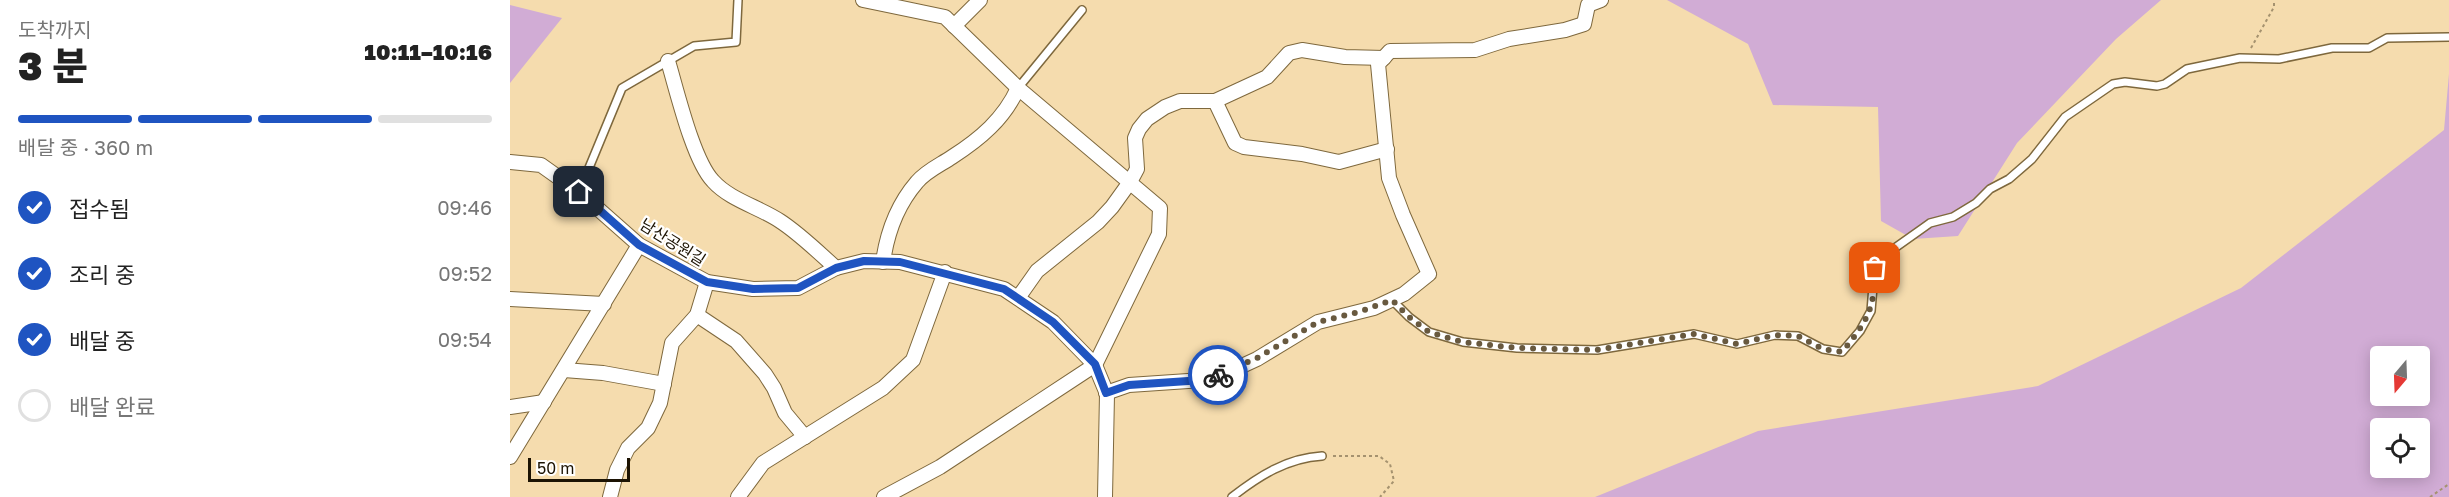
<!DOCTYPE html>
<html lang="ko">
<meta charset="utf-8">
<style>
:root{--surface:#fff;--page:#f6f6f6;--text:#222;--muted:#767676;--line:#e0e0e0;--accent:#1f54c1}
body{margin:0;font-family:"Golos Text","Noto Sans KR",sans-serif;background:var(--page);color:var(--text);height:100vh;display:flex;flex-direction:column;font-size:22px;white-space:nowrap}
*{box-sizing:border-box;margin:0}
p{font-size:20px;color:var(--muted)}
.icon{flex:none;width:33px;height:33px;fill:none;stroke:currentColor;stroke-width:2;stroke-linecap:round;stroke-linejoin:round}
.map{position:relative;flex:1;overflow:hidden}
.panel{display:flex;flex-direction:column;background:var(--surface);width:510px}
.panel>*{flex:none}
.needle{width:39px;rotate:199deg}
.buttons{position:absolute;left:1860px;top:346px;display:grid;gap:12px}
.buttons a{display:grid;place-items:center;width:60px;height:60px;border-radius:6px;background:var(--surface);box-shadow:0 3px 15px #0003;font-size:30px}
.scale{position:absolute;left:18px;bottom:15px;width:102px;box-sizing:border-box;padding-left:6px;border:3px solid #1c1303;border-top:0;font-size:16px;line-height:21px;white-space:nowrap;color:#1c1303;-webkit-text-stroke:4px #fff;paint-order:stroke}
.pin{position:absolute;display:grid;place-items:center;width:51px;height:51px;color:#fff;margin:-26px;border-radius:12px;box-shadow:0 3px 9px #0006}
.courier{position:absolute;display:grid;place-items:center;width:60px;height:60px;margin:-30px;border:4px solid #1f54c1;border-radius:50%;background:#fff;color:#222;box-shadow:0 2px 8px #0007}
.overview em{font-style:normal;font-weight:800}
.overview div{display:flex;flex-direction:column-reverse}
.overview{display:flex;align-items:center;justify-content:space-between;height:102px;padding:0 18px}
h1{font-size:39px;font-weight:800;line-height:45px}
.bar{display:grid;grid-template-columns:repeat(4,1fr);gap:9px 6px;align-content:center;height:72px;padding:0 18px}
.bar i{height:8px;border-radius:4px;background:var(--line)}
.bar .on{background:var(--accent)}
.bar p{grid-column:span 4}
ol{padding:0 18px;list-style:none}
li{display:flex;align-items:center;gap:18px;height:66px}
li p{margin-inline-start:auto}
li .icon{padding:6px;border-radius:50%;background:var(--accent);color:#fff;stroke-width:4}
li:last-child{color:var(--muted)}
li i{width:33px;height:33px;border:3px solid var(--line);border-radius:50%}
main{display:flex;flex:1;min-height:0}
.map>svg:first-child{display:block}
</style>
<main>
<section class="panel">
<div class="overview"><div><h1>3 분</h1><p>도착까지</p></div><em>10:11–10:16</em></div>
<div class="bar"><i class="on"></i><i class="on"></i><i class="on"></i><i></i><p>배달 중 · 360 m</p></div>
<ol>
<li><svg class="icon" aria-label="check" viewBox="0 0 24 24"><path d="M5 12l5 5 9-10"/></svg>접수됨<p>09:46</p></li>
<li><svg class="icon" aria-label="check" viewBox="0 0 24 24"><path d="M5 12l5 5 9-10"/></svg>조리 중<p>09:52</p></li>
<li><svg class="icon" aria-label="check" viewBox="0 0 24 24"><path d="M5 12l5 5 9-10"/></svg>배달 중<p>09:54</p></li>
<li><i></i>배달 완료</li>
</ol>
</section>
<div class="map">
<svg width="1939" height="497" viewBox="0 0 1939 497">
<rect width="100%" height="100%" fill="#f5dcae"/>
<g fill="#d1acd5" fill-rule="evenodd">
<polygon points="1157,0 1651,0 1606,39 1507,143 1448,236 1403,239 1371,221 1368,107 1263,105 1238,44"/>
<polygon points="0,5 52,18 0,83"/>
<path d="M1939,74V497H1085L1248,431L1528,386L1731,288L1934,130ZM1870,357H1910V396H1870ZM1870,429H1910V468H1870Z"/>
</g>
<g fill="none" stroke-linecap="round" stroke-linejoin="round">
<g stroke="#7e683d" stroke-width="10">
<g id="service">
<polyline points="508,88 572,10"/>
<polyline points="69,192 112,88 184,46 226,42 228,0"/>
<polyline points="882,300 899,317 919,332 953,342 1007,348 1087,350 1184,334 1227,344 1265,335 1288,336 1313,349 1332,352 1350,331 1361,311 1365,262 1413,228 1420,223 1443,217 1466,203 1480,189 1499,179 1522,159 1555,117 1603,84 1615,82 1647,86 1655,84 1677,69 1730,58 1769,59 1822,48 1859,48 1877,38 1939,37"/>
<path d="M722,497C749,476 777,458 812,456"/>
</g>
</g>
<g stroke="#7e683d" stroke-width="16">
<g id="minor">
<polyline points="353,0 435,17 508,88 650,208 649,234 585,365 430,467 374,497"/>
<polyline points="444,26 470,0"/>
<path d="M158,61C167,91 183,160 203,181C220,200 249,207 270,221C290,234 308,252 326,268"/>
<polyline points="705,101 725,143 734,147 792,154 829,162 877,149"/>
<polyline points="0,162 31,165 69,192 129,245 197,282 243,289 288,288 326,268 354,261 390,262 494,289 543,322 585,365 597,394 595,497"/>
<path d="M373,262C377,233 388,204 407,182C416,171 430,165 442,157C470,139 494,119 508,88"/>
<polyline points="508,298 527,271 588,222 602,207 620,182 627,169 625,138 629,129 637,119 655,107 670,101 705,101 757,77 779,53 792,50 835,57 874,58"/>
<polyline points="0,299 94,304"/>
<polyline points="187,315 226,341 255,374 264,388 275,413 295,437"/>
<polyline points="54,370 93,373 154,384"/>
<polyline points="596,393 619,385 693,380 721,371 747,359 808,322 864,308 894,294 919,274 893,215 879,178 868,64 880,51 965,50 999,39 1055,30 1074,24 1078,5 1091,0"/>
<polyline points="0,407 34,402"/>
<polyline points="0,457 129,245"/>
<polyline points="100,497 107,470 118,448 138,428 150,403 162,343 187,315 197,282"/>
<polyline points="228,497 253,463 373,388 403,360 435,272"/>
</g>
</g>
<g stroke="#a5926f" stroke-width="2" stroke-dasharray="3 3" stroke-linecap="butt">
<polyline points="1741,48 1764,7 1764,0"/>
<polyline points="823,456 869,456 880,464 884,481 870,497"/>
<polyline points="1920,497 1939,484"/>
</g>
<use href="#service" stroke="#fff" stroke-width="7"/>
<use href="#minor" stroke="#fff" stroke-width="14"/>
</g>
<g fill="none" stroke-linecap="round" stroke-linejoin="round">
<path stroke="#68593f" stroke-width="6" stroke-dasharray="0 10.8" d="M708,375L747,358L808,322L849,312L882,300L899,317L919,332L952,342L1008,348L1087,350L1184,334L1227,344L1265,335L1288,336L1313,349L1332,352C1357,322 1365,309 1365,268"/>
<polyline stroke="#1f54c1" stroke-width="8" points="69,192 129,245 197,282 243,289 288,288 326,268 354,261 390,262 494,289 543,322 585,364 596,393 619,385 693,380 708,375"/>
</g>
<g text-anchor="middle" stroke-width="4.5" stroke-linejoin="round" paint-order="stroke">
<g font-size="16" fill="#1c1303" stroke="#fff">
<text transform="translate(163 242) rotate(32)" y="6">남산공원길</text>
</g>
</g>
</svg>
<div class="buttons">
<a><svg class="needle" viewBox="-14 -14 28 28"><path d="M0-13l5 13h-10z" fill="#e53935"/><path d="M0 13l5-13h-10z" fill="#767676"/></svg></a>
<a><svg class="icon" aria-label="locate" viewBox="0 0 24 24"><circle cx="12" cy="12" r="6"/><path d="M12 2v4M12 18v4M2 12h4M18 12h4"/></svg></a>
</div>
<div class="scale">50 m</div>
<div class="pin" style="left:1365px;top:268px;background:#ea580c"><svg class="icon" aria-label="bag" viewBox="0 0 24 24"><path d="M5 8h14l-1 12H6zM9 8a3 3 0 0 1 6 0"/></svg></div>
<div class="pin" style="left:69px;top:192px;background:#1f2937"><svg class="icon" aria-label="home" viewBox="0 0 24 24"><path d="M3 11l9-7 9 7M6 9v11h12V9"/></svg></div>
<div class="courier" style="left:708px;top:375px"><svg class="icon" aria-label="bike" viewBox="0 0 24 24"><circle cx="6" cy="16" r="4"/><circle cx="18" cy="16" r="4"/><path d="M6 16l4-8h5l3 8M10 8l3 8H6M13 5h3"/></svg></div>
</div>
</main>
